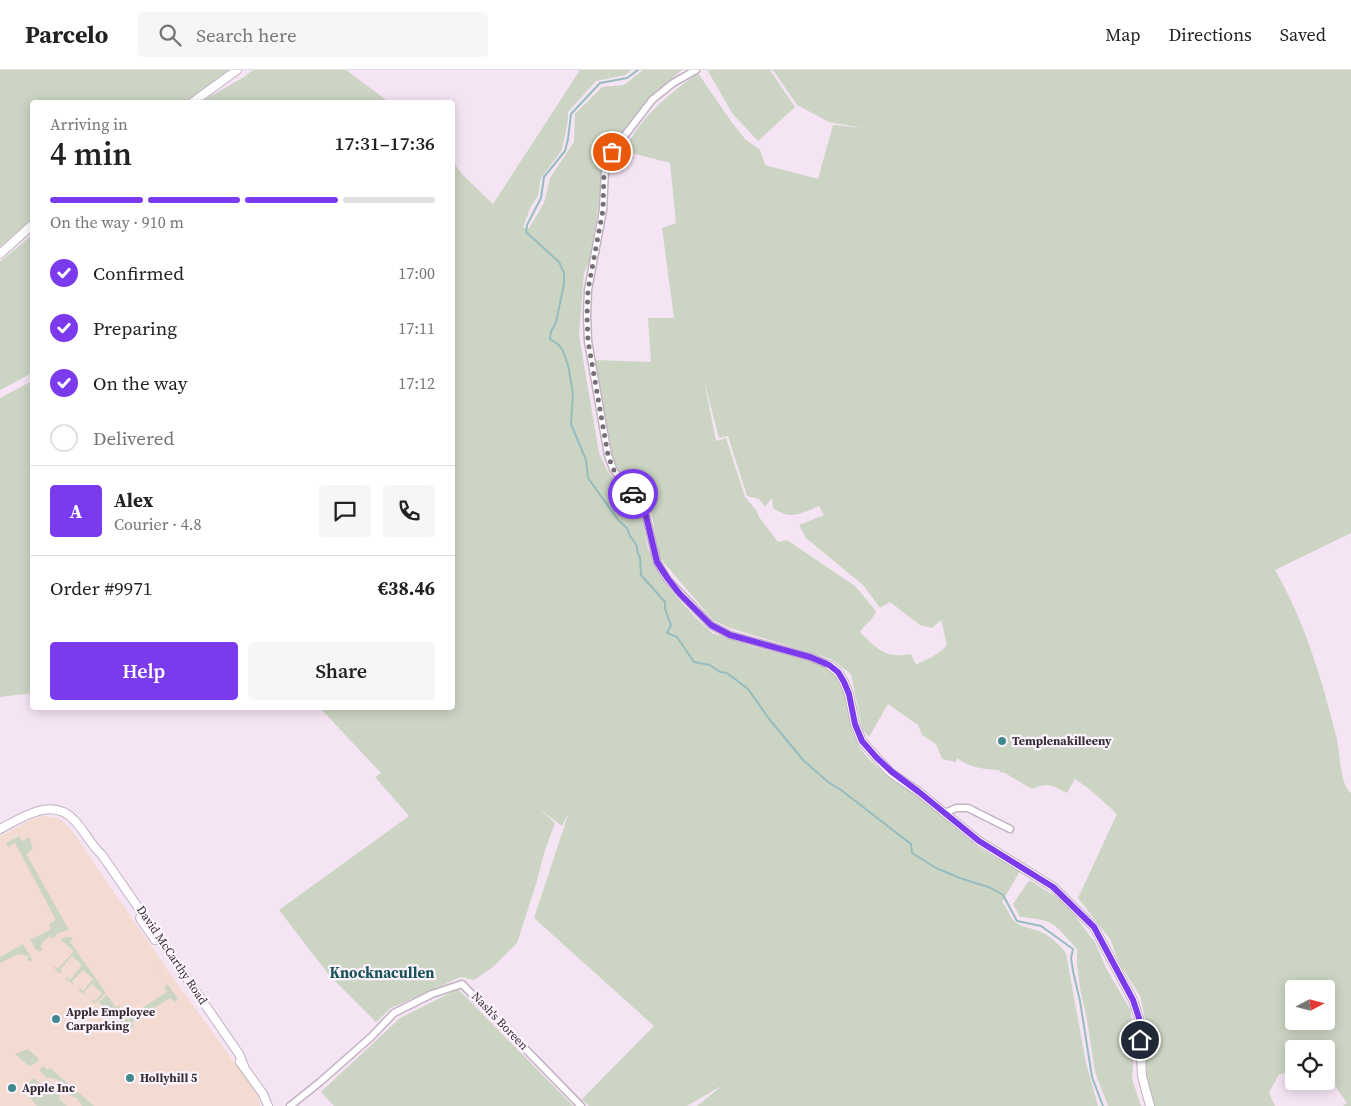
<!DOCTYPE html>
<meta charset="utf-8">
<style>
:root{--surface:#fff;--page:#f6f6f6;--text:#222;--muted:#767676;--line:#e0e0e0;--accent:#7c3aed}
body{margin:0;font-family:"Source Serif 4",serif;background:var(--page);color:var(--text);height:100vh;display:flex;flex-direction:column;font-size:19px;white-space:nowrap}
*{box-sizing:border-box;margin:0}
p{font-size:16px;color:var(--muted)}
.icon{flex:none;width:28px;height:28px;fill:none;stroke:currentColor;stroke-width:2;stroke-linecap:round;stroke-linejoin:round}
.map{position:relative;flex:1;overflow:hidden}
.drawer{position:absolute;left:30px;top:30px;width:425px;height:610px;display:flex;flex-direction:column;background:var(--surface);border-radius:5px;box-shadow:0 2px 12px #0003}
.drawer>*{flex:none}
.needle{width:32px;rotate:83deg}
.controls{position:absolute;left:1285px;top:910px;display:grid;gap:10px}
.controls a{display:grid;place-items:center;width:50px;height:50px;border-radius:5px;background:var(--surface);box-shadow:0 2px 12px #0003;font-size:25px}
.pin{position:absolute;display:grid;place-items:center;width:42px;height:42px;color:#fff;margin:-21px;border:2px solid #fff;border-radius:50%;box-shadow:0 1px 5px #0007}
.courier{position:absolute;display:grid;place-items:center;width:50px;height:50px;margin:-25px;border:4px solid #7c3aed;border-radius:50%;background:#fff;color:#222;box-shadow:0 1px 6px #0007}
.overview em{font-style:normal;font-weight:600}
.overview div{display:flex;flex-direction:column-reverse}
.overview{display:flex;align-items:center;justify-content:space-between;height:85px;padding:0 20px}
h1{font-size:32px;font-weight:600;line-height:38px}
.bar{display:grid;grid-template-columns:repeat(4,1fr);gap:8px 5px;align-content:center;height:60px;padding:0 20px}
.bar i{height:6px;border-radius:4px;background:var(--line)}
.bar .active{background:var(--accent)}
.bar p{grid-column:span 4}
.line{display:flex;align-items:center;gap:12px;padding:0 20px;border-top:1px solid var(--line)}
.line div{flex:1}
.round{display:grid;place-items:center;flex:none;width:52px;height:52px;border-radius:5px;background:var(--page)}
ol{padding:0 20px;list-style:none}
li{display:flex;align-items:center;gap:15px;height:55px}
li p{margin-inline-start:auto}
li .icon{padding:5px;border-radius:50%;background:var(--accent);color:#fff;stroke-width:4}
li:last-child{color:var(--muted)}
li i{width:28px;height:28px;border:2px solid var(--line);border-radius:50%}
.action{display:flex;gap:10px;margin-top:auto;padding:10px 20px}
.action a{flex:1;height:58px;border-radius:5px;background:var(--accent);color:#fff;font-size:20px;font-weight:600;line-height:58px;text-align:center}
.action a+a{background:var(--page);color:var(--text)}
header{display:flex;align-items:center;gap:30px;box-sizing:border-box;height:70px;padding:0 25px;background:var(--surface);border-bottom:1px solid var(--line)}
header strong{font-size:24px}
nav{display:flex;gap:28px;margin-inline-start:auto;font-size:18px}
.search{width:350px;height:45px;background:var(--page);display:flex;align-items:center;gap:12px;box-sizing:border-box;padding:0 18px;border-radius:5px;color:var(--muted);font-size:19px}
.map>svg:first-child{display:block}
</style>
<header>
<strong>Parcelo</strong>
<div class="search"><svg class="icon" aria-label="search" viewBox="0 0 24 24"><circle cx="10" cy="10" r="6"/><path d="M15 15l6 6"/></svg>Search here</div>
<nav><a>Map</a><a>Directions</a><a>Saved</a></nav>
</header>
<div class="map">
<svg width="1351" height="1036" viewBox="0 0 1351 1036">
<rect width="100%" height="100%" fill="#f5e4f4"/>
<polygon fill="#f3dbd1" points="45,746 60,749 70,758 169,902 257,1024 260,1036 0,1036 0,766 35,748"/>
<g fill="#ccd5c3" fill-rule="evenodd">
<polygon points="0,0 229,0 185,32 32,32 32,149 0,177"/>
<polygon points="253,0 346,0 389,32 203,32 202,31 244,7"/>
<path d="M580,0H631L626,5L596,11L568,42V50L562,80L541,108L538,126L530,138L523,158H529L544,133L550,108L574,72L575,44L602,17L624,15L643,0H682L649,27L602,91L599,133L590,191L584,203L579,265L599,383L608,402L635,434L643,451L648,479L662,510L696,548L712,563L757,578L796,587L822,596L832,602L838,609L844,624L853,663L860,678L867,687L885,704L911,721L939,743L979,778L1020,801L1002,832C1008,838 1009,847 1015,852C1024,858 1032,858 1041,862C1051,866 1060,876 1066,883L1086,993L1098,1036H697L723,1015L687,1036H589L582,1029L654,956L534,848L569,742L562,756L538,738L555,753L545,780L536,814L517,873L493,897L474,910L461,907L391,938L376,952L329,905L279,840L409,746L375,707L381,703L321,639V638H452L453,92L462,104L493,134Z"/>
<polygon points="710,0 770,0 795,37 758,71 732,43 708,1"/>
<path d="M773,0H1351V463L1275,500C1305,552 1322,610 1337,669C1340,682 1340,716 1351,723V1036H1343L1347,1033L1326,1003V979H1294V1011H1308L1296,1019L1287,1003L1279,1004L1269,1023L1275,1036H1154L1147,1016L1145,948L1140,926L1119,893L1110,869L1078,828L1117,744L1088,718L1075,709L1067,723C1053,716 1048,711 1032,719L1005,703L1000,702L999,700C982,699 971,698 957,688L956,692L942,689L936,674L922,665L918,655L888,634L869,667L862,659L851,604L831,589L730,558L713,550L659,487L651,439L634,415L614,393L595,290L651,292L648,248H674L662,158L676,153L670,93L624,81C642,45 666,27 698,3L730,50L745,69L760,80L765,95L818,109L833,55L862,58L829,52L797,35ZM704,310L719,368L728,366L747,426L759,429L765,437L772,428L773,438C790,450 801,444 819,436L824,445L799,455L806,468L864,516L880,538L890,532L920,555L932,558L941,550L947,575C936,587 930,587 916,595L911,584C885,589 877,579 860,562C865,554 873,550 876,541L855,516L787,470L778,472L759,447L756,440L745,427L726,368L716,371ZM1294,919H1326V951H1294Z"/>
<polygon points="32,165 32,303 0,320 0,192"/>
<polygon points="32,311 32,623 0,627 0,328"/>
<polygon points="19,766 22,771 29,767 33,778 27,784 28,787 69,860 58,863 53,869 49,866 40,876 43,879 40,882 35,879 29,866 32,869 51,859 49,854 56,850 15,773 8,777 6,773"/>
<path d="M1031,811L1056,827L1073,843L1096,874L1106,898L1131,941L1133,998L1132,1009L1141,1036H1108L1095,1002L1087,950L1080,918L1077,895V879C1053,854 1057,850 1020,847L1013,834L1028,812Z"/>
<polygon points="66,867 72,867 73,869 70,872 106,923 94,934 91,929 95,931 102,923 92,914 84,922 87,926 79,921 79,918 83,921 93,909 83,900 72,911 74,915 66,909 67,907 70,910 82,895 72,886 60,900 62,903 59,903 54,898 54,896 58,899 74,881 60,869"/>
<polygon points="23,874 32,889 30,892 27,890 29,886 18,884 0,893 0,887"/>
<polygon points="152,892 178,929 175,932 170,928 132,952 134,956 125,963 121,962 116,952 120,947 123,950 167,922 164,917 167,914"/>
<polygon points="458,919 573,1036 334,1036 321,1022 400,948"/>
<polygon points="107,925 116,937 119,935 120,937 119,941 112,946 107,946 110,942 98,932"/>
<polygon points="28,979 39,989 36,993 29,996 15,984"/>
<polygon points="43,996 48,1000 50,998 94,1036 82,1036 77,1028 69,1025 69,1020 58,1010 46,1007 39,1000"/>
<polygon points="33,1008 45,1017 50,1017 59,1025 60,1030 67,1036 37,1036 28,1025 28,1014"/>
</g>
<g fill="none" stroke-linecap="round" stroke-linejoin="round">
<polyline stroke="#97bcbf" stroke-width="2" points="638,0 627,8 600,13 571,44 568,69 565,81 544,107 541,128 527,155 526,162 559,192 564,203 564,214 556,252 551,262 550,269 559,275 563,281 568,295 573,323 571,354 586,390 588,408 619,451 627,458 630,466 637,476 637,481 640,488 641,505 665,532 665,539 671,555 667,563 677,567 694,592 710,595 720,602 727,603 748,619 770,650 803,690 828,712 841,720 911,774 912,783 936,798 960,808 991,818 1003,825 1017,851 1041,856 1073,879 1071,888 1073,901 1080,931 1092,1007 1103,1036"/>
<g stroke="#c2b2c2" stroke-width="9">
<g id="minor">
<polyline points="696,0 673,13 652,30 612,82 605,101 603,140 588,220 587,245 588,271 608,385 613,399 642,436 646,446 657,492 667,509 711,555 730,565 810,587 829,595"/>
<polyline points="945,743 956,738 968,738 1010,759"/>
<polyline points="290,1036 320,1012 371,967 394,943 432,924 462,914 581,1036"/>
</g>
</g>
<g stroke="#c2b2c2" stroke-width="10">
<g id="tertiary">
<polyline points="193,32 237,0"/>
<polyline points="0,184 32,155"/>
<polyline points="829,595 838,602 844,612 849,624 855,654 862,671 877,688 891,703 919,722 979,771 1053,817 1094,857 1133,930 1139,948 1142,1006 1150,1036"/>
<path d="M0,759C23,747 53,726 75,751C85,762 91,775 102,785L239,984L244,996"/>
<polyline points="140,848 155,870"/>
<polyline points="240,992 263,1024 268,1036"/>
</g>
</g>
<use href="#minor" stroke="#fff" stroke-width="6"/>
<use href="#tertiary" stroke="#fff" stroke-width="8"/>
</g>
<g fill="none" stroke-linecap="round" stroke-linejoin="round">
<polyline stroke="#786e77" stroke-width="5" stroke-dasharray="0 9" points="612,82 604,101 603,140 588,220 587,246 588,271 608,385 613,399 633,424"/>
<polyline stroke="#7c3aed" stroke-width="6" points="633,424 646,446 657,492 668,509 680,524 711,555 730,565 810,587 829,595 838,602 844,612 849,624 855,654 862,671 877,688 892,702 919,722 979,771 1053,817 1094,857 1133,930 1139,948 1140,970"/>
</g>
<g fill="#41898e" stroke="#fef4fe" stroke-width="2">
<circle cx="1002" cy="671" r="5"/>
<circle cx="56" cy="949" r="5"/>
<circle cx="130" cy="1008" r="5"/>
<circle cx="12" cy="1018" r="5"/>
</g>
<g text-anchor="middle" stroke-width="4.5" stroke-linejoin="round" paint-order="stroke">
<g font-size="12" font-weight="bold" fill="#342e34" stroke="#fef4fe" text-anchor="start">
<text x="1012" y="675">Templenakilleeny</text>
<text x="66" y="946">Apple Employee<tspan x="66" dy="14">Carparking</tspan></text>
<text x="140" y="1012">Hollyhill 5</text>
<text x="22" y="1022">Apple Inc</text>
</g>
<g font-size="12" fill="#342e34" stroke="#fef4fe">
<text transform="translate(172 885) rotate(56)" y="4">David McCarthy Road</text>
<text transform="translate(500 951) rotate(46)" y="4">Nash's Boreen</text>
</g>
<g font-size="15" font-weight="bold" fill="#175357" stroke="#fef4fe">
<text x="382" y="908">Knocknacullen</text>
</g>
</g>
</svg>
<div class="controls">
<a><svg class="needle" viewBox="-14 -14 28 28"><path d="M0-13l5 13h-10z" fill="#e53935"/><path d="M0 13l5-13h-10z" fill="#767676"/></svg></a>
<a><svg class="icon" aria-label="locate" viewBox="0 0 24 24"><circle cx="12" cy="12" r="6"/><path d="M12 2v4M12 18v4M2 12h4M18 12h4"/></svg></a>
</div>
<div class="pin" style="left:612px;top:82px;background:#ea580c"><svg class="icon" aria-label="bag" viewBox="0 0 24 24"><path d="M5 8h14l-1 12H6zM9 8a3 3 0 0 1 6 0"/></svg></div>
<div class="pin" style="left:1140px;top:970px;background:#1f2937"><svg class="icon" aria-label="home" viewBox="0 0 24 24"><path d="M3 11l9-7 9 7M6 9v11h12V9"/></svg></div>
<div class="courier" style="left:633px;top:424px"><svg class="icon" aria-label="car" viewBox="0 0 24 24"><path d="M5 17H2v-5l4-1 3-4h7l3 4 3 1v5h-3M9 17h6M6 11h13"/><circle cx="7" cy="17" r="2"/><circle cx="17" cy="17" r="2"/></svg></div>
<section class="drawer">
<div class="overview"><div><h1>4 min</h1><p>Arriving in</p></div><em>17:31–17:36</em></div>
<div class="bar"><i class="active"></i><i class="active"></i><i class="active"></i><i></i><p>On the way · 910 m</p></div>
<ol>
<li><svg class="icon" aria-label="check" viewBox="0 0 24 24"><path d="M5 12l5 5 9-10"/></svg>Confirmed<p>17:00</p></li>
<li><svg class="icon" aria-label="check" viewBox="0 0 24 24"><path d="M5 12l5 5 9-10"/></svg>Preparing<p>17:11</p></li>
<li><svg class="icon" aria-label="check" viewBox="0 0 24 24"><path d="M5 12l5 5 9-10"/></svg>On the way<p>17:12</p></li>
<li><i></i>Delivered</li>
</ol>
<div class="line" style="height:90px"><b class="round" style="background:var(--accent);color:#fff">A</b><div><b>Alex</b><p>Courier · 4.8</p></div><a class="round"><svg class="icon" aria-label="chat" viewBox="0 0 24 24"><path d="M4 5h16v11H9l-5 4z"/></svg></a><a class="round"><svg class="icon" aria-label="phone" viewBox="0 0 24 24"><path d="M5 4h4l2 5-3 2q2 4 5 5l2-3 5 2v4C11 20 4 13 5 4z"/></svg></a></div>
<div class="line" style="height:65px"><div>Order #9971</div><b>€38.46</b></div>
<div class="action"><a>Help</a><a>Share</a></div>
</section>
</div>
